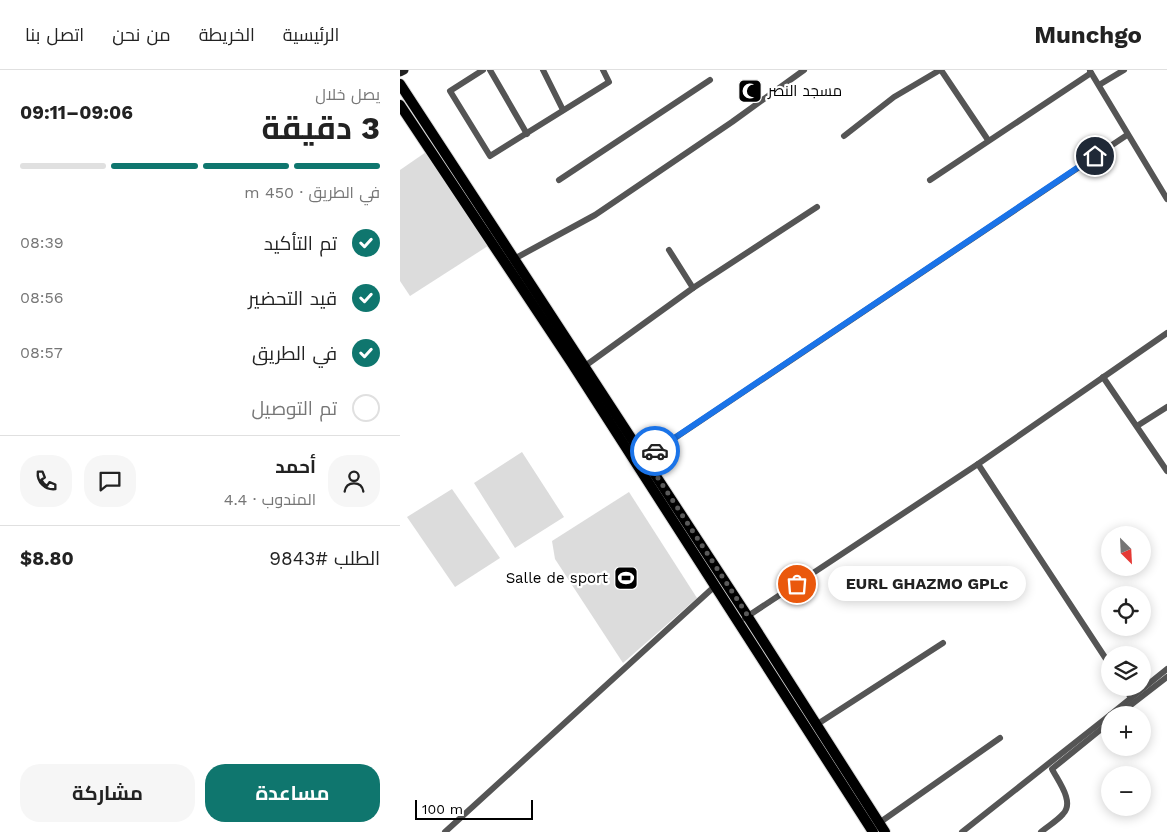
<!DOCTYPE html>
<html lang="ar">
<meta charset="utf-8">
<style>
:root{--surface:#fff;--page:#f6f6f6;--text:#222;--muted:#767676;--line:#e0e0e0;--accent:#0f766e}
body{margin:0;font-family:"Work Sans",Cairo,sans-serif;background:var(--page);color:var(--text);direction:rtl;height:100vh;display:flex;flex-direction:column;font-size:19px;white-space:nowrap}
*{box-sizing:border-box;margin:0}
p{font-size:16px;color:var(--muted)}
.icon{flex:none;width:28px;height:28px;fill:none;stroke:currentColor;stroke-width:2;stroke-linecap:round;stroke-linejoin:round}
.map{position:relative;flex:1;overflow:hidden;direction:ltr}
.side{display:flex;flex-direction:column;background:var(--surface);width:400px}
.side>*{flex:none}
.needle{width:32px;rotate:156deg}
.buttons{position:absolute;left:701px;top:456px;display:grid;gap:10px}
.buttons a{display:grid;place-items:center;width:50px;height:50px;border-radius:50%;background:var(--surface);box-shadow:0 2px 12px #0003;font-size:25px}
.scale{position:absolute;left:15px;bottom:12px;width:118px;box-sizing:border-box;padding-left:5px;border:2px solid #000;border-top:0;font-size:14px;line-height:18px;white-space:nowrap;color:#000;-webkit-text-stroke:4px #fff;paint-order:stroke}
.pin{position:absolute;display:grid;place-items:center;width:42px;height:42px;color:#fff;margin:-21px;border:2px solid #fff;border-radius:50%;box-shadow:0 1px 5px #0007}
.courier{position:absolute;display:grid;place-items:center;width:50px;height:50px;margin:-25px;border:4px solid #1a73e8;border-radius:50%;background:#fff;color:#222;box-shadow:0 1px 6px #0007}
.bubble{position:absolute;height:35px;border-radius:18px;background:var(--surface);box-shadow:0 2px 12px #0003;font-size:16px;font-weight:700;line-height:35px;text-align:center;direction:rtl}
.overview em{font-style:normal;font-weight:700}
.overview div{display:flex;flex-direction:column-reverse}
.overview{display:flex;align-items:center;justify-content:space-between;height:85px;padding:0 20px}
h1{font-size:32px;font-weight:700;line-height:38px}
.bar{display:grid;grid-template-columns:repeat(4,1fr);gap:8px 5px;align-content:center;height:60px;padding:0 20px}
.bar i{height:6px;border-radius:4px;background:var(--line)}
.bar .on{background:var(--accent)}
.bar p{grid-column:span 4}
.line{display:flex;align-items:center;gap:12px;padding:0 20px;border-top:1px solid var(--line)}
.line div{flex:1}
.round{display:grid;place-items:center;flex:none;width:52px;height:52px;border-radius:20px;background:var(--page)}
ol{padding:0 20px;list-style:none}
li{display:flex;align-items:center;gap:15px;height:55px}
li p{margin-inline-start:auto}
li .icon{padding:5px;border-radius:50%;background:var(--accent);color:#fff;stroke-width:4}
li:last-child{color:var(--muted)}
li i{width:28px;height:28px;border:2px solid var(--line);border-radius:50%}
.button{display:flex;gap:10px;margin-top:auto;padding:10px 20px}
.button a{flex:1;height:58px;border-radius:20px;background:var(--accent);color:#fff;font-size:20px;font-weight:700;line-height:58px;text-align:center}
.button a+a{background:var(--page);color:var(--text)}
header{display:flex;align-items:center;gap:30px;box-sizing:border-box;height:70px;padding:0 25px;background:var(--surface);border-bottom:1px solid var(--line)}
header strong{font-size:24px}
nav{display:flex;gap:28px;margin-inline-start:auto;font-size:18px}
main{display:flex;flex:1;min-height:0}
.map>svg:first-child{display:block}
</style>
<header>
<strong>Munchgo</strong>
<nav><a>الرئيسية</a><a>الخريطة</a><a>من نحن</a><a>اتصل بنا</a></nav>
</header>
<main>
<div class="map">
<svg width="767" height="762" viewBox="0 0 767 762">
<rect width="100%" height="100%" fill="#fff"/>
<g fill="#dcdcdc">
<polygon points="29,80 91,174 10,226 0,211 0,100"/>
<polygon points="122,382 164,447 115,478 74,413"/>
<polygon points="52,419 100,488 55,517 7,447"/>
<polygon points="229,422 297,528 223,593 155,489 152,471"/>
</g>
<g fill="none" stroke-linecap="round" stroke-linejoin="round">
<g stroke="#dbdbdb" stroke-width="12">
<g id="primary">
<polyline points="0,14 348,547 485,762"/>
<polyline points="0,35 171,292 473,762"/>
</g>
</g>
<g stroke="#555" stroke-width="6">
<polyline points="83,0 50,21 90,86 209,12 203,0"/>
<polyline points="90,0 127,64"/>
<polyline points="143,0 163,40"/>
<polyline points="541,0 588,70"/>
<polyline points="690,1 767,129"/>
<polyline points="699,15 724,0"/>
<polyline points="444,66 494,27 540,0"/>
<polyline points="159,110 310,10"/>
<polyline points="530,110 691,3"/>
<polyline points="269,180 293,218"/>
<polyline points="114,189 195,145 332,52 404,0"/>
<polyline points="185,296 293,218 417,137"/>
<polyline points="703,307 767,401"/>
<polyline points="737,356 767,337"/>
<polyline points="245,388 727,65"/>
<polyline points="578,394 710,595"/>
<polyline points="345,548 578,394 767,263"/>
<polyline points="725,618 731,628"/>
<polyline points="710,645 767,599"/>
<polyline points="718,645 767,607"/>
<polyline points="416,655 543,573"/>
<polyline points="479,753 600,668"/>
<polyline points="45,762 315,516"/>
<polyline points="562,762 710,645"/>
<path d="M641,762C648,756 657,751 663,744C675,732 658,711 652,699L710,652"/>
</g>
<polyline stroke="#222" stroke-width="9" points="0,2 4,0"/>
<use href="#primary" stroke="#000" stroke-width="10"/>
</g>
<g fill="none" stroke-linecap="round" stroke-linejoin="round">
<polyline stroke="#595959" stroke-width="5" stroke-dasharray="0 9" points="255,381 245,388 348,546 397,514"/>
<polyline stroke="#1a73e8" stroke-width="6" points="255,381 695,86"/>
</g>
<defs>
<g id="mosque-square" transform="scale(1.25)"><rect x="-9" y="-9" width="18" height="18" rx="4" fill="#000" stroke="#fff"/><path d="M3.5-4.9A6 6 0 1 0 3.5 4.9A5 5 0 1 1 3.5-4.9Z" fill="#fff"/></g>
<g id="stadium-square" transform="scale(1.25)"><rect x="-9" y="-9" width="18" height="18" rx="4" fill="#000" stroke="#fff"/><path d="M0-5a6.5 5 0 1 0 0 10a6.5 5 0 1 0 0-10ZM-3.5-1.8h7v3.6h-7Z" fill="#fff"/></g>
</defs>
<g fill-rule="evenodd">
<use href="#mosque-square" x="350" y="21"/>
<use href="#stadium-square" x="226" y="508"/>
</g>
<g text-anchor="middle" stroke-width="4.5" stroke-linejoin="round" paint-order="stroke">
<g font-size="15" fill="#000" stroke="#fff" text-anchor="start">
<text x="368" y="26">مسجد النصر</text>
<text x="208" y="513" text-anchor="end">Salle de sport</text>
</g>
</g>
</svg>
<div class="buttons">
<a><svg class="needle" viewBox="-14 -14 28 28"><path d="M0-13l5 13h-10z" fill="#e53935"/><path d="M0 13l5-13h-10z" fill="#767676"/></svg></a>
<a><svg class="icon" aria-label="locate" viewBox="0 0 24 24"><circle cx="12" cy="12" r="6"/><path d="M12 2v4M12 18v4M2 12h4M18 12h4"/></svg></a>
<a><svg class="icon" aria-label="layers" viewBox="0 0 24 24"><path d="M12 4l9 5-9 5-9-5zM3 14l9 5 9-5"/></svg></a>
<a>+</a>
<a>−</a>
</div>
<div class="scale">100 m</div>
<div class="pin" style="left:397px;top:514px;background:#ea580c"><svg class="icon" aria-label="bag" viewBox="0 0 24 24"><path d="M5 8h14l-1 12H6zM9 8a3 3 0 0 1 6 0"/></svg></div>
<div class="pin" style="left:695px;top:86px;background:#1f2937"><svg class="icon" aria-label="home" viewBox="0 0 24 24"><path d="M3 11l9-7 9 7M6 9v11h12V9"/></svg></div>
<div class="courier" style="left:255px;top:381px"><svg class="icon" aria-label="car" viewBox="0 0 24 24"><path d="M5 17H2v-5l4-1 3-4h7l3 4 3 1v5h-3M9 17h6M6 11h13"/><circle cx="7" cy="17" r="2"/><circle cx="17" cy="17" r="2"/></svg></div>
<div class="bubble" style="left:428px;top:496px;width:198px">EURL GHAZMO GPLc</div>
</div>
<section class="side">
<div class="overview"><div><h1>3 دقيقة</h1><p>يصل خلال</p></div><em>09:06–09:11</em></div>
<div class="bar"><i class="on"></i><i class="on"></i><i class="on"></i><i></i><p>في الطريق · 450 m</p></div>
<ol>
<li><svg class="icon" aria-label="check" viewBox="0 0 24 24"><path d="M5 12l5 5 9-10"/></svg>تم التأكيد<p>08:39</p></li>
<li><svg class="icon" aria-label="check" viewBox="0 0 24 24"><path d="M5 12l5 5 9-10"/></svg>قيد التحضير<p>08:56</p></li>
<li><svg class="icon" aria-label="check" viewBox="0 0 24 24"><path d="M5 12l5 5 9-10"/></svg>في الطريق<p>08:57</p></li>
<li><i></i>تم التوصيل</li>
</ol>
<div class="line" style="height:90px"><a class="round"><svg class="icon" aria-label="person" viewBox="0 0 24 24"><circle cx="12" cy="8" r="4"/><path d="M4 21q1-7 8-7t8 7"/></svg></a><div><b>أحمد</b><p>المندوب · 4.4</p></div><a class="round"><svg class="icon" aria-label="chat" viewBox="0 0 24 24"><path d="M4 5h16v11H9l-5 4z"/></svg></a><a class="round"><svg class="icon" aria-label="phone" viewBox="0 0 24 24"><path d="M5 4h4l2 5-3 2q2 4 5 5l2-3 5 2v4C11 20 4 13 5 4z"/></svg></a></div>
<div class="line" style="height:65px"><div>الطلب #9843</div><b>$8.80</b></div>
<div class="button"><a>مساعدة</a><a>مشاركة</a></div>
</section>
</main>
